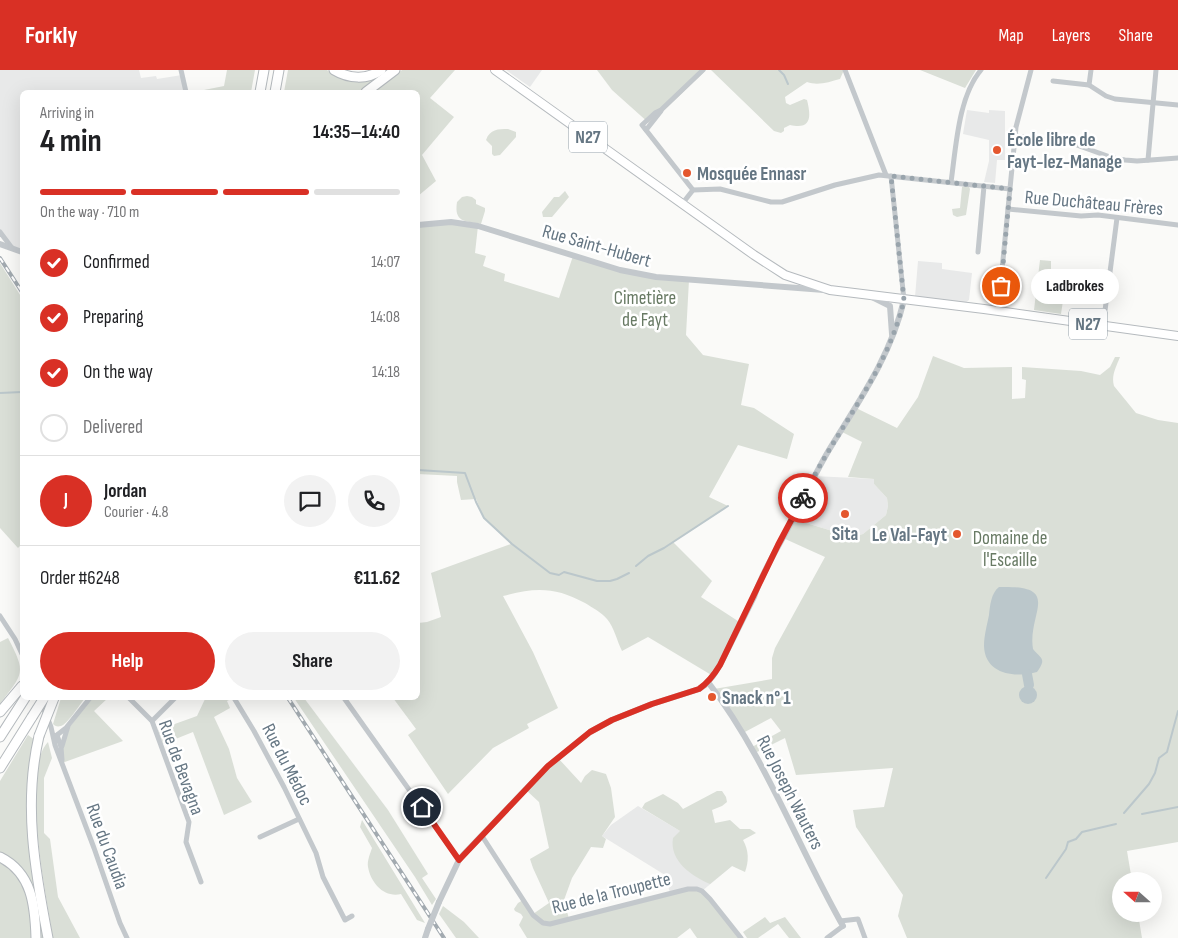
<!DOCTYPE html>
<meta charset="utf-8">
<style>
:root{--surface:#fff;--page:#f2f2f2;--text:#202124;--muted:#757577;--line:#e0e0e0;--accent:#d93025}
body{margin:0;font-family:"Sofia Sans Condensed",sans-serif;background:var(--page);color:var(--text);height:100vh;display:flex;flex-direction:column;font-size:19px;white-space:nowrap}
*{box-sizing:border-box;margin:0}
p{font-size:16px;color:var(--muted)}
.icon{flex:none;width:28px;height:28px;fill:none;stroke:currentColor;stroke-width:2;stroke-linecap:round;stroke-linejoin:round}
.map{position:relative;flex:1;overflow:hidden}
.details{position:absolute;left:20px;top:20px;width:400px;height:610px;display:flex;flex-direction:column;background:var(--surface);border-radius:8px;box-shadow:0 5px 20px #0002}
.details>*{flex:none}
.needle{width:32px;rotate:291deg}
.tools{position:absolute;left:1112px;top:802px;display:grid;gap:10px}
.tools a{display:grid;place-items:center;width:50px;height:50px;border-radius:50%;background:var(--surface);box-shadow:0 5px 20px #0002;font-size:25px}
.pin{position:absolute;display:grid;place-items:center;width:42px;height:42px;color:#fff;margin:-21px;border:2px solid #fff;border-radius:50%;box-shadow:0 1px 5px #0007}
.courier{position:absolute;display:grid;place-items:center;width:50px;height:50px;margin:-25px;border:4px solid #d93025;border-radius:50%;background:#fff;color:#222;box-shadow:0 1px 6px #0007}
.bubble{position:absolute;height:35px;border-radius:18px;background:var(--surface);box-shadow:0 5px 20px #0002;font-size:16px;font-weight:700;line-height:35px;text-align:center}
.head em{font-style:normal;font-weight:700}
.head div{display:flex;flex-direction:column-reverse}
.head{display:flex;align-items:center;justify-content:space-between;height:85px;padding:0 20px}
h1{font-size:32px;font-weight:700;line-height:38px}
.bar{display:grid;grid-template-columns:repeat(4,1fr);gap:8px 5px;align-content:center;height:60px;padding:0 20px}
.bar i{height:6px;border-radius:4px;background:var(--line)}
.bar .current{background:var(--accent)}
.bar p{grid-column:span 4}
.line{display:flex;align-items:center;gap:12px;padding:0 20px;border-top:1px solid var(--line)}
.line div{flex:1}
.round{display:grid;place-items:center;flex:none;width:52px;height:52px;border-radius:26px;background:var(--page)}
ol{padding:0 20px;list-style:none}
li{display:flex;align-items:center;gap:15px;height:55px}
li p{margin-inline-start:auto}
li .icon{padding:5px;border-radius:50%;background:var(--accent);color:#fff;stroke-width:4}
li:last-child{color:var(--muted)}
li i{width:28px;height:28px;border:2px solid var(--line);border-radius:50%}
.button{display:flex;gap:10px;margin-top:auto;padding:10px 20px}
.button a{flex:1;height:58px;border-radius:30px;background:var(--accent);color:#fff;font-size:20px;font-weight:700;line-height:58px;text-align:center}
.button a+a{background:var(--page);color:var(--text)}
header{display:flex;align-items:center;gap:30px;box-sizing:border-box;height:70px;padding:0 25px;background:var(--accent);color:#fff}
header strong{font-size:24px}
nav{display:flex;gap:28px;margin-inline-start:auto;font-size:18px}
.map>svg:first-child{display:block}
</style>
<header>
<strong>Forkly</strong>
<nav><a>Map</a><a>Layers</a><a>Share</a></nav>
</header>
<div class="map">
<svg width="1178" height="868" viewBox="0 0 1178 868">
<rect width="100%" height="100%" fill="#fafaf8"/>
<g fill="#e8e9e9">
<polygon points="0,0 139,0 141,8 156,6 157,9 182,5 186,22 22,22 22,182 13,178 0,162"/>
<polygon points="506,0 542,0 530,17"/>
<polygon points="967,40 989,43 989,40 1005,41 1005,90 997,90 995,113 984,112 989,91 989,70 963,64"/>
<polygon points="918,191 942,193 942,199 972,203 969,230 965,233 915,227"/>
<polygon points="814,406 874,409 874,414 887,428 888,436 886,445 863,464 852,467 793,449"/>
<polygon points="638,736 680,761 732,796 702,821 670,823 665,805 602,766 611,755"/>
</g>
<g fill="#dadfd7">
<polygon points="227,0 255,0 251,22 194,22 224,16"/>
<path d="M288,0H327C343,14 364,7 383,4L360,22H284Z"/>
<polygon points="402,0 455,0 430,28 454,47 422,85 436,111 418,126 418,22 373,22"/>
<polygon points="597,0 706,0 650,54 612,20"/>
<path d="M711,0H844L840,9C829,12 818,16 807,12L785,27L786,33L790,35L804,29L807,30C811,46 812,60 790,55L784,58V61L781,63L774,61Z"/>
<polygon points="920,0 976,0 965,18"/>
<path d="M508,59L516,62V67L500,85L494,86L492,84V76L486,70C490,59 498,59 508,59Z"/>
<polygon points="965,116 969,117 970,119 966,145 957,147 953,145 952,139 960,138 962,117"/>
<polygon points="565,121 569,127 552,147 543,147 542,142 554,127 559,127"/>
<path d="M467,126L472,127L476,130V134L485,138V141L481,154C464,151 454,152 457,132L462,127Z"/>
<path d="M433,153L478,156L475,183L486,186L483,196L505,204L504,211L559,228L573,186L620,200L689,210L686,265L703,285L749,294L741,335L754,338L794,364L787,389L738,375L709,427L728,436L673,472L712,511L701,527L741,553L713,606L648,567L622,581C617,571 614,557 607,549C601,542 593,538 585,533C556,517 535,517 503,526L533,582L558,638L527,654L529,658L493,678L448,724L408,665L416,659L393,628H418V553L427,552L441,547L431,503L511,474L484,448L476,429L461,430L457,412V406L418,404V155Z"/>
<polygon points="1040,190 1051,191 1051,202 1067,204 1061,244 1034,240"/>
<polygon points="0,193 22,228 22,474 18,478 0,458"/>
<path d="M933,286L964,298L1012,297V329L1025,328L1026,310L1022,309V297L1081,301L1100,305L1110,297L1115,287H1120C1116,297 1111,306 1114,316L1136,343L1158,350L1178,353V772L1127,781L1132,811H1121V844H1138L1142,868H907L898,846L903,825L856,757L853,740L884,737L893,698L796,705L785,668L755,683L752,677L781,661L771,648L743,663L714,619L772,609V588L775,578L825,487L783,468L793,449L852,467L863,464L886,445L888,436L887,428L874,414V409L848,407L862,372L840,361L856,338L897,358L918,327Z"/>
<path d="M8,568C27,604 23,603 0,634V572Z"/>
<path d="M61,628H85C80,634 67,655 61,656C57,657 55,656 53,654Z"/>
<polygon points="90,628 108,628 94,641 123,671 62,693 63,667"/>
<polygon points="204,628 233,628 227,631 230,638 214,647 229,679 237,708 252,732 224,745 193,662 163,674 158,660 197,646 205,629"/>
<polygon points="294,628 304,628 388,740 428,804 422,808 436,829 432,835 415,807"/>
<path d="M28,665L35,670L29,702L45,868H40C35,835 36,797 0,783V711Z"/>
<path d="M48,672L52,688L44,708V763L50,769L58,827L80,868H53C47,829 20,701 48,672Z"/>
<polygon points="558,688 581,713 585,706 592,700 606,704 611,718 615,747 602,766 606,769 603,778 591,777 572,808 564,830 569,849 688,819 702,821 741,868 697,868 690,858 677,868 527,868 519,855 523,847 521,844 515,841 514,839 518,833 523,830 533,844 549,833 533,798 530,789 549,778 539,732 526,720"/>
<path d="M717,721H722L726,727L727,732L722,736L712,740L715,753L730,750L740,759H750L756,763L743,770C749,781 749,791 745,802L732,796L710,814C692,806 669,791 673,768L680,761L642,738L645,733L663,724L678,733L683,739Z"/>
<path d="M362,750L425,853L417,850L401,824C385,828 371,814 368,797C367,791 370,784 372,778L360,757Z"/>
<path d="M0,790C4,793 10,796 14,799C30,814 31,848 33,868H0Z"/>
<polygon points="443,836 464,852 479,868 456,868 439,844"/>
<polygon points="765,847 770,853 785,847 801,868 789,868 778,854 758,868 747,868 743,862"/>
</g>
<g fill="#bbc7cb">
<path d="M999,517C1064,515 1027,543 1033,579C1041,589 1047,588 1037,602C1016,608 985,605 984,576C984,566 987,555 989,545C990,536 991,523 999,517Z"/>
<circle cx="1028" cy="625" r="9"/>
</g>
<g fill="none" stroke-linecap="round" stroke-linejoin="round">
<g stroke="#bbc7cb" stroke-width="2">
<polyline points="779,0 784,5 788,14"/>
<polyline points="0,323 22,322"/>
<polyline points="418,400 465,403 476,432 484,448 512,474 550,503 559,505 564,502 597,511 610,511 617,509 629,503"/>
<polyline points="636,496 648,486 664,478 728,436"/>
<polyline points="1124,743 1149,714 1155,703 1159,688 1167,682 1178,641"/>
<polyline points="1142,744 1178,737"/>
<polyline points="1046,808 1066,779 1068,772 1076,769 1082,762 1116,754"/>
</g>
<polyline stroke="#bbc7cb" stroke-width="10" points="1027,604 1029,615"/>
<g stroke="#b5babe" stroke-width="10">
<polyline id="primary" points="495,0 754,185 785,205 830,220 984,239 1178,266"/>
</g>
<g stroke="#b4b9bd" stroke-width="11">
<g id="motorway">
<path d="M334,0C349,9 367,10 381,0"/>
<polyline points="260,22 264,0"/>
<polyline points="275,22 279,0"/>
<polyline points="366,22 395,0"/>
<polyline points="0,642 22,616"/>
<path d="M39,666C23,734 35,801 48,868"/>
<polyline points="0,667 25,628"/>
<polyline points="0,698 32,647"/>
<path d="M0,787C32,803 35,835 36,868"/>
</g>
</g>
<g stroke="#c3c8cc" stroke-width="5">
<polyline points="181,0 186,22"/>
<polyline points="845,0 886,105"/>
<polyline points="1053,11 1089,15 1106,26 1115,29 1178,35"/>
<polyline points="1089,15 1091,0"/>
<polyline points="646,60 661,41"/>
<polyline points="1015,66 1071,73 1113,88 1125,90 1137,91 1178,88"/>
<polyline points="1148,90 1156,0"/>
<polyline points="891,106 904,230"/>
<path d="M951,112C956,78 958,27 981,0"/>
<polyline points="693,120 642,55 655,43 661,40 703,0"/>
<polyline points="682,134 693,120 720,119 771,132 782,132 835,115 879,105 1010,119"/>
<polyline points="1008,139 1081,146 1098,145 1178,155"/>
<polyline points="0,162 12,178"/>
<polyline points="978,182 984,116"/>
<polyline points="998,241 1016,57 1031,0"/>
<polyline points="1103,256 1117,148"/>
<polyline points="0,546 15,569 22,584"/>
<polyline points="129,628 152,651 189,752 186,772 201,812"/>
<polyline points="234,628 254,661 284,717 316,783 323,807 345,850 352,846"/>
<polyline points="344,628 459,790"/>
<polyline points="41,632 51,657 55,675 94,778 120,853 127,868"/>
<polyline points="152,651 175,628"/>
<polyline points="57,665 61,677 62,690"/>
<polyline points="55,672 57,665 66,658 90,628"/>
<polyline points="62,676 68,656"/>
<polyline points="482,766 533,845 543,853 550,854 688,819 697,819 702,821 710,829 741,868"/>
<polyline points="260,767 299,749"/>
<polyline points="840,851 858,849 865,868"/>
<polyline points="827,868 843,856"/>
</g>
<g stroke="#c3c8cc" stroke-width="6">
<polyline points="418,155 451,152 478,156 620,200 656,207 824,220"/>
<polyline points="0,174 22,182"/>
<polyline points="870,226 890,236 892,264"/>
<path d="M708,612C765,686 797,775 843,856"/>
<path d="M439,832L459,790L463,785L548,696L590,662L612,650L652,634L699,619L705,615L713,606L720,595L754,527C763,499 780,475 793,449C806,424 817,399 832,375C861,328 891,285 904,230"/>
<polyline points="425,868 428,859"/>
</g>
<use href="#primary" stroke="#fff" stroke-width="8"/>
<use href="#motorway" stroke="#fff" stroke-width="9"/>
<g stroke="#a2aab0" stroke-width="4">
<g id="rail">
<polyline points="0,188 22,222"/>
<polyline points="288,628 444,868"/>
</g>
</g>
<use href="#rail" stroke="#fff" stroke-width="2" stroke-dasharray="5.5" stroke-linecap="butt"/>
<g stroke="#b4b9bd" stroke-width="11" stroke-linecap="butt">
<g id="motorway-bridge">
<polyline points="32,647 44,628"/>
<polyline points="39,666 54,628"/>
</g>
</g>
<polyline stroke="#c3c8cc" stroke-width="6" points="428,859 439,832"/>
<use href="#motorway-bridge" stroke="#fff" stroke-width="9"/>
</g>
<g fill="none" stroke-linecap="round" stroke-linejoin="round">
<path stroke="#99a4ac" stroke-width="5" stroke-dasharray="0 9" d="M803,428C835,360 887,304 904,230L891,106L1010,119L1001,216"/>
<path stroke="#d93025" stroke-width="6" d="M422,737L459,790L548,696L590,662L612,650L652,634L699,619C709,612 714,605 720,595L778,475L803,428"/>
</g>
<g fill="#e4572e" stroke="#fff" stroke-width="2">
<circle cx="997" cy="80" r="5"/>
<circle cx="687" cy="103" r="5"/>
<circle cx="845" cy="444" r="5"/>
<circle cx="957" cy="464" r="5"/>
<circle cx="712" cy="627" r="5"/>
</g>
<g text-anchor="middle" stroke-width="5" stroke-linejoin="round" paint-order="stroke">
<g fill="#fff" stroke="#939fa8" stroke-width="1">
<rect x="569" y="51.5" width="38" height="31" rx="4"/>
<rect x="1069" y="238.5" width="38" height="31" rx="4"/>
</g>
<g font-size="18" font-weight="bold" fill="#657683">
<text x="588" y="73">N27</text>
<text x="1088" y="260">N27</text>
</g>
<g font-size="19" font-weight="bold" fill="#657683" stroke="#fff" text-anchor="start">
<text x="1007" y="76">École libre de<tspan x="1007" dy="22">Fayt-lez-Manage</tspan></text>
<text x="697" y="110">Mosquée Ennasr</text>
<text x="845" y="470" text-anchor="middle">Sita</text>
<text x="947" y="471" text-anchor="end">Le Val-Fayt</text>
<text x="722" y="634">Snack n° 1</text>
</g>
<g font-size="19" fill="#657683" stroke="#fff">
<text transform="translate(1094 132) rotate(5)" y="7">Rue Duchâteau Frères</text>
<text transform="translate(597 175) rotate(16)" y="7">Rue Saint-Hubert</text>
<text transform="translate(288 694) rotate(63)" y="7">Rue du Médoc</text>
<text transform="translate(182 697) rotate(70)" y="7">Rue de Bevagna</text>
<text transform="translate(791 722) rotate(63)" y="7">Rue Joseph Wauters</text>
<text transform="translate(108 776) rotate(70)" y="7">Rue du Caudia</text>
<text transform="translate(611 822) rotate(-14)" y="7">Rue de la Troupette</text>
</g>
<g font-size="19" fill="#687a64" stroke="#fff">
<text x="645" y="234">Cimetière<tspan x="645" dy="22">de Fayt</tspan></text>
<text x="1010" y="474">Domaine de<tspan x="1010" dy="22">l'Escaille</tspan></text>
</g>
</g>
</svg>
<div class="tools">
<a><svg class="needle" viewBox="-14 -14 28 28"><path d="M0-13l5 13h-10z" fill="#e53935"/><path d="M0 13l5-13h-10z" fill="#757577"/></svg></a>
</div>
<div class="pin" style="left:1001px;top:216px;background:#ea580c"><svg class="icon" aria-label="bag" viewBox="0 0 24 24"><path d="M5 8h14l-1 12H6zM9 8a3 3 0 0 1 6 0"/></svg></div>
<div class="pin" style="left:422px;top:737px;background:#1f2937"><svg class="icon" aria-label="home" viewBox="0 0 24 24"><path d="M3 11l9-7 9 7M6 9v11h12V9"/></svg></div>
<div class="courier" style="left:803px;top:428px"><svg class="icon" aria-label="bike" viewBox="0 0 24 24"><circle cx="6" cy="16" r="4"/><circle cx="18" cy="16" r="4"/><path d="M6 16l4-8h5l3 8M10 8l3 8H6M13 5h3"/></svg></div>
<div class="bubble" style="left:1031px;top:199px;width:88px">Ladbrokes</div>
<section class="details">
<div class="head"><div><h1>4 min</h1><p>Arriving in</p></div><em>14:35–14:40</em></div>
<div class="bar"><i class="current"></i><i class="current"></i><i class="current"></i><i></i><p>On the way · 710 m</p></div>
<ol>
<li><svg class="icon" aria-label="check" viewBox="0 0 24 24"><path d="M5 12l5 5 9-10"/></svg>Confirmed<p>14:07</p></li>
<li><svg class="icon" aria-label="check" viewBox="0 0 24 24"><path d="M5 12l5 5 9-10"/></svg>Preparing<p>14:08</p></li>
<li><svg class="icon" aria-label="check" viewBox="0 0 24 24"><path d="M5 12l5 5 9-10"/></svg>On the way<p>14:18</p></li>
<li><i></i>Delivered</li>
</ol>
<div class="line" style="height:90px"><b class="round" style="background:var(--accent);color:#fff">J</b><div><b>Jordan</b><p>Courier · 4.8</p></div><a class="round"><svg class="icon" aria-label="chat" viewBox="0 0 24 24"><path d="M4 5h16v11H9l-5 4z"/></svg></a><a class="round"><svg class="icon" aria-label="phone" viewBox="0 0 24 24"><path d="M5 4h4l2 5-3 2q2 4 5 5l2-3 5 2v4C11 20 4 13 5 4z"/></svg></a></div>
<div class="line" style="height:65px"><div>Order #6248</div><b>€11.62</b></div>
<div class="button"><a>Help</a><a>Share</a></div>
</section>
</div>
